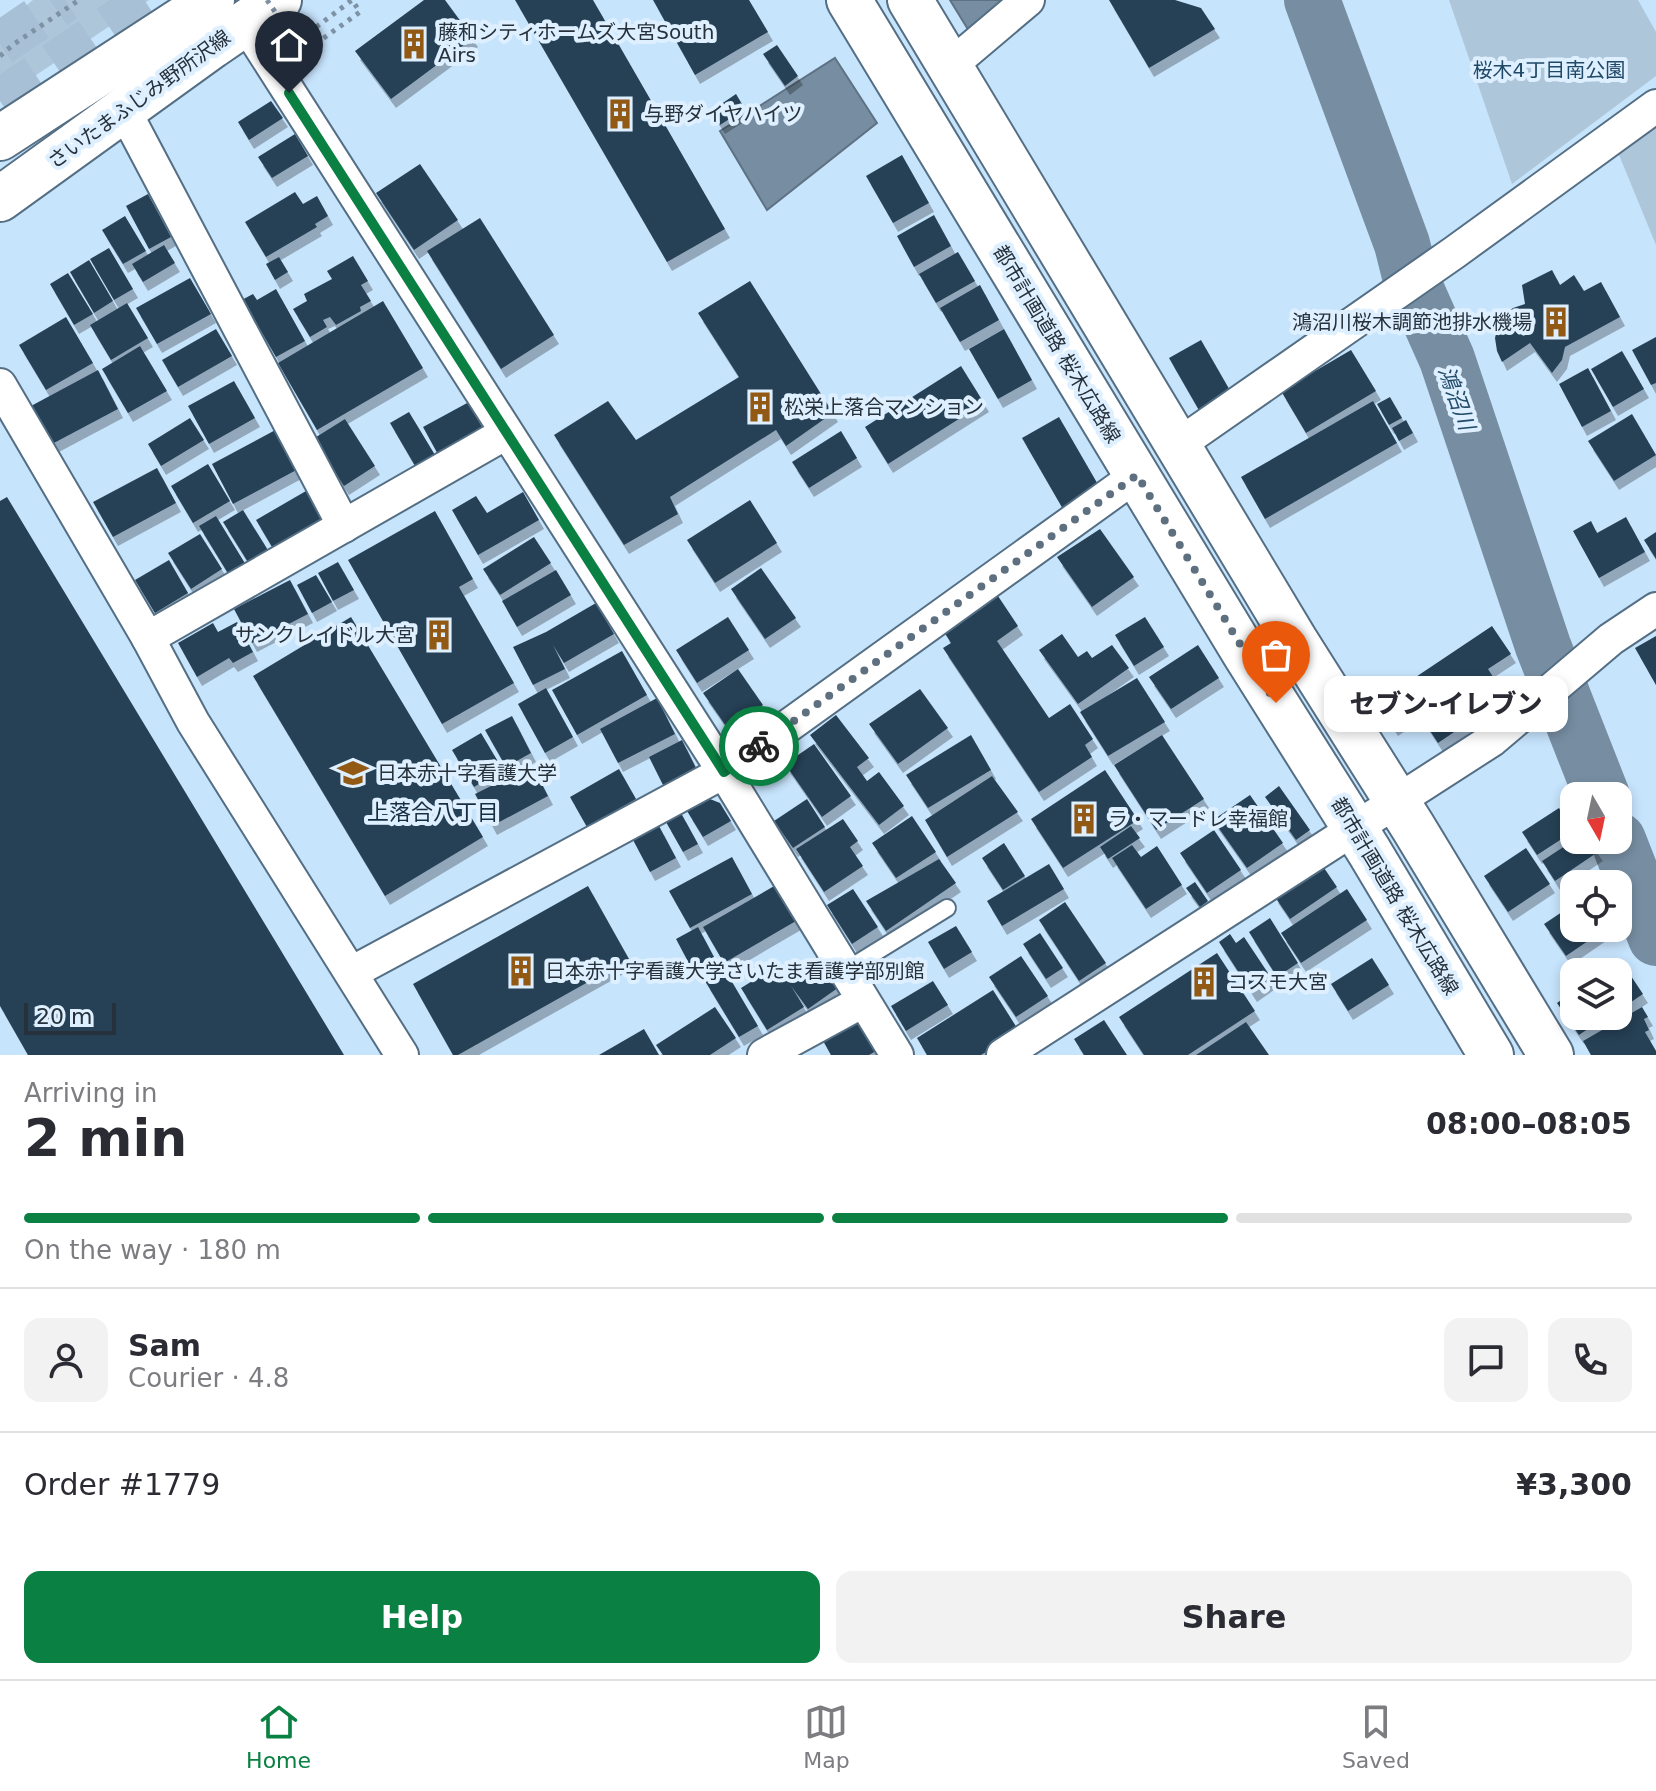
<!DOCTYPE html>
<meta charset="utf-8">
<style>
:root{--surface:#fff;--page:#f2f2f3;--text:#2b2b33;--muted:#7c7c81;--line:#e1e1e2;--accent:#0b8043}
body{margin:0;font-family:"DejaVu Sans","Noto Sans JP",sans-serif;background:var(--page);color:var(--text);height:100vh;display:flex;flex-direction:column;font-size:30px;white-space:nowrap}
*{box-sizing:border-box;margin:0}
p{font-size:26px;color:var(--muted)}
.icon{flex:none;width:44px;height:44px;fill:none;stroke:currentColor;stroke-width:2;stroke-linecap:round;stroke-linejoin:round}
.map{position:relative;height:1055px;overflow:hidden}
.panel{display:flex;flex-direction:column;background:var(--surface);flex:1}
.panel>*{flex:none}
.needle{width:52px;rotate:171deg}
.buttons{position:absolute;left:1560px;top:782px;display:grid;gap:16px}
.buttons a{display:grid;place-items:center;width:72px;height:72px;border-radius:16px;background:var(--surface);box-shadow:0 4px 12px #0003;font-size:40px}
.scale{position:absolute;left:24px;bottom:20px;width:92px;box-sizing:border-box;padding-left:8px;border:4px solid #26313b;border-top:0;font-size:22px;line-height:28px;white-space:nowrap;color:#26313b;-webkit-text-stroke:6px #def0ff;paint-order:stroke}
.pin{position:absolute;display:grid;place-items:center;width:68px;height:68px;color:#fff;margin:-82px -34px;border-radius:50% 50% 50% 0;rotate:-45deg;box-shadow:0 0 8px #0007}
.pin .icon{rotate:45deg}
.courier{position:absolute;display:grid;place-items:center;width:80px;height:80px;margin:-40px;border:6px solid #0b8043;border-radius:50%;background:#fff;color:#222;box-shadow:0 2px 10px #0007}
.bubble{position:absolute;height:56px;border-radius:16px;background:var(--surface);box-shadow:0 4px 12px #0003;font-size:26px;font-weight:800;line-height:56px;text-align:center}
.head em{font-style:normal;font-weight:800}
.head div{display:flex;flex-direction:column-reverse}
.head{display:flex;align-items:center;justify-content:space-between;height:136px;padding:0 24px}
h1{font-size:52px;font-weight:800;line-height:60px}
.bar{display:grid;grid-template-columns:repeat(4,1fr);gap:12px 8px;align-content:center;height:96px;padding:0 24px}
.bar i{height:10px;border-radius:6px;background:var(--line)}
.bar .active{background:var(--accent)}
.bar p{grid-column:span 4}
.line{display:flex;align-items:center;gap:20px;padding:0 24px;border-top:2px solid var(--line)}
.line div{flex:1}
.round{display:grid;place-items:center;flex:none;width:84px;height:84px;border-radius:16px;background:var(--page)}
.cta{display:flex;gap:16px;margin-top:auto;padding:16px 24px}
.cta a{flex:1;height:92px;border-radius:16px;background:var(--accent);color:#fff;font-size:32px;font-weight:800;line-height:92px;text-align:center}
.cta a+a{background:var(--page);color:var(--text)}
.menu{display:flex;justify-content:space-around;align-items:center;height:112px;border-top:2px solid var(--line);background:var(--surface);font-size:22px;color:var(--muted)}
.menu a{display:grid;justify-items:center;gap:4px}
.menu .active{color:var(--accent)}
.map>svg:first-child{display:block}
</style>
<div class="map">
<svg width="1656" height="1055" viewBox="0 0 1656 1055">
<defs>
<filter id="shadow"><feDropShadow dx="5" dy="9" stdDeviation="0" flood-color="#0004"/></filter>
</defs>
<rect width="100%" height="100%" fill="#c7e4fd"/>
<g fill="#aec6da">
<polygon points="33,0 149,0 0,99 0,27"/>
<polygon points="1449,0 1638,0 1656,32 1656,76 1512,184"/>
<polygon points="1656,123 1656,245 1617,150"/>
</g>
<g fill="#778ea2" stroke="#5f7283" stroke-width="2">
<polygon points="950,0 1011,0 972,36"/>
<polygon points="835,58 877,123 767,210 720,131"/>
</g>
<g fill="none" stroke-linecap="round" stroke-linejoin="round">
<g stroke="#778ea2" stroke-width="56">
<polyline points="1312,0 1402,244 1410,276 1447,359 1543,646 1602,796"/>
<polyline points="1618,840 1656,938"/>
</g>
</g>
<g fill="#284054" filter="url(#shadow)">
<polygon points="424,0 445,0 473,38 391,99 355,51"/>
<polygon points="515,0 593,0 725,229 667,262"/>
<polygon points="653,0 749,0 768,32 695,75"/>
<polygon points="1109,0 1175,0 1201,8 1215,29 1149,68"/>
<polygon points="777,45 798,76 785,86 763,54"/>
<polygon points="736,94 745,109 720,125 711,111"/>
<polygon points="271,101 283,118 249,140 238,122"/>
<polygon points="295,134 308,156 272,178 258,157"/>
<polygon points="902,155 929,203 893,223 866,176"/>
<polygon points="420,164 458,220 414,250 376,193"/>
<polygon points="295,192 303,204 317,196 328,216 315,224 317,227 266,257 245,222"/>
<polygon points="148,194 171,237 149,249 126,206"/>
<polygon points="934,215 951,246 914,267 897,236"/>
<polygon points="125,216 146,251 123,264 102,230"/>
<polygon points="480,218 554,335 501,369 427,251"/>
<polygon points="164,245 175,263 143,282 132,264"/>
<polygon points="109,248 133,289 114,300 90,259"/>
<polygon points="958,252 975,281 936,303 919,274"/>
<polygon points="353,256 368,281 361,285 371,301 360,307 361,311 336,325 330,317 323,320 327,327 310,337 293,309 307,301 304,294 332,279 327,271"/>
<polygon points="279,257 288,272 275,280 266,264"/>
<polygon points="89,260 113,301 94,313 70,272"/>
<polygon points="1552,270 1560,285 1574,275 1584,291 1601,282 1620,317 1565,347 1562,360 1552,373 1530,343 1502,362 1497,351 1495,338 1498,326 1504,316 1513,308 1525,304 1522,285"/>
<polygon points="68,273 93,314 74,325 50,284"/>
<polygon points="190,278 211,314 157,344 136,308"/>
<polygon points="750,281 833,413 786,446 776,430 670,497 678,514 624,545 554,435 608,401 636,440 739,377 698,313"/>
<polygon points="980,285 999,320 960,342 940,308"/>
<polygon points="276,289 305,341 276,357 254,319 247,323 236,303 253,294 257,300"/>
<polygon points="383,301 423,368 317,430 278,363"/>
<polygon points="127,303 148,338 111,360 90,325"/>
<polygon points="66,317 93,363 46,390 19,345"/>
<polygon points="216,329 232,356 178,387 162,360"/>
<polygon points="1004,329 1032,380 998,399 969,349"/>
<polygon points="1656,337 1656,383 1651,385 1632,350"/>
<polygon points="1201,340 1232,394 1200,412 1169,358"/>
<polygon points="140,346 167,391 128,413 102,369"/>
<polygon points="1351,350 1376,391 1306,433 1281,391"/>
<polygon points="1622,351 1644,389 1613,407 1591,369"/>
<polygon points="961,366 984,403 888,464 865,427"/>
<polygon points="1588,368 1611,411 1582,427 1559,384"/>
<polygon points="98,370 118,409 52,444 31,406"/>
<polygon points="234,381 255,418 209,444 188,406"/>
<polygon points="1390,397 1402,418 1389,425 1377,404"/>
<polygon points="1373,401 1397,443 1265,519 1241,477"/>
<polygon points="469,402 485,433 440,458 423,427"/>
<polygon points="409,412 438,460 418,471 390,423"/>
<polygon points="1632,414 1656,455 1614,481 1588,441"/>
<polygon points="1059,417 1100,488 1063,509 1022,438"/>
<polygon points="190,418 204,440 161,466 148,444"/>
<polygon points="345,419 375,466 344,486 313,439"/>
<polygon points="1406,420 1413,433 1399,441 1392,428"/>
<polygon points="281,427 302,467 233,504 212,464"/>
<polygon points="841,431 857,458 809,488 792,462"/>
<polygon points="208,464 230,501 193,523 171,486"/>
<polygon points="157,468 176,503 113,537 93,502"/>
<polygon points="306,491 324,522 275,552 256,520"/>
<polygon points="523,492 539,520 478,555 452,510 476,496 487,513"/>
<polygon points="7,497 344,1055 28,1055 0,1006 0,501"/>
<polygon points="750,500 777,543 715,583 687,540"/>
<polygon points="243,510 271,555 251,567 223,522"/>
<polygon points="435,511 473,579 459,587 514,683 442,724 348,560"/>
<polygon points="216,516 246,565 229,575 199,526"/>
<polygon points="1626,517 1645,552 1599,578 1573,531 1591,521 1597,533"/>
<polygon points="1100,529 1134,577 1092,607 1057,557"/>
<polygon points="1656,532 1656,559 1644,540"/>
<polygon points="200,534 222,569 191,589 168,553"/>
<polygon points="534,537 551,563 500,595 483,569"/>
<polygon points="169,560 188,593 155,613 135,580"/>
<polygon points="338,562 354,590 333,601 318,573"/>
<polygon points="761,568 796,618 765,639 731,589"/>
<polygon points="556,570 571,595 517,627 502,601"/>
<polygon points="316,575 332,602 312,613 297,585"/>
<polygon points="290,580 308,614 252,643 234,609"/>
<polygon points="998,596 1018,626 997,641 1049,718 1070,704 1093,739 1085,745 1092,757 1039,792 943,648 951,643 944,632"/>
<polygon points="596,603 614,634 564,663 553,645 565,669 533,685 513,647 546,632"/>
<polygon points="351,617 483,837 385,896 253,676"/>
<polygon points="728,617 749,650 697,683 676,650"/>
<polygon points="1145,617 1164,647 1134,666 1115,635"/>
<polygon points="237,622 253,652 233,663 229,658 197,677 178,643 213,623 218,632"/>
<polygon points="1492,626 1511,654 1488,669 1506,697 1438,743 1417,711 1393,727 1377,703"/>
<polygon points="1062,634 1078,657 1087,651 1092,658 1112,645 1129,668 1078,704 1039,650"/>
<polygon points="1656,636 1656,685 1635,648"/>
<polygon points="1198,645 1219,678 1171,709 1149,677"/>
<polygon points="622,651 647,695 577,735 552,690"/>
<polygon points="738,669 763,705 728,729 703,693"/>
<polygon points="1137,678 1165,722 1108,756 1080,712"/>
<polygon points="546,688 573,737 545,753 518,704"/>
<polygon points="920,689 948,728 898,764 869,724"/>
<polygon points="657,698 675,734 618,763 600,729"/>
<polygon points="763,711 772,724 734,748 725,734"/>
<polygon points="836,715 869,758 857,767 867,781 879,772 904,806 879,825 810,735"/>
<polygon points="512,716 531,753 506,767 485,730"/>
<polygon points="481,733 503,770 474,787 452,750"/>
<polygon points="971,735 991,770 928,808 906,775"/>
<polygon points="1162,735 1204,799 1156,830 1114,765"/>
<polygon points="682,740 696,768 663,785 649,757"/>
<polygon points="814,744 851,796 822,817 785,764"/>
<polygon points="532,765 548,796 492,826 475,794"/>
<polygon points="619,769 636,799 587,827 570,797"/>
<polygon points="1105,770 1138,820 1063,868 1031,819"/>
<polygon points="992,776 1018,812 947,857 925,820"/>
<polygon points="1279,786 1310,830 1296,840 1265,797"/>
<polygon points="1250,795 1283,843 1247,868 1213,820"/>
<polygon points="710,799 720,803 731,821 703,837 687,811"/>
<polygon points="807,799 825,827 793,848 774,821"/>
<polygon points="1559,808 1574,831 1537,855 1522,832"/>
<polygon points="681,813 698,844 683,852 666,822"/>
<polygon points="912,816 936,852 896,878 872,843"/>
<polygon points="843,819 858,841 850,847 863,866 824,892 796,849"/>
<polygon points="659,826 676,858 650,872 633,840"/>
<polygon points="1131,826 1140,838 1108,859 1100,847"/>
<polygon points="1214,830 1241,870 1207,893 1180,853"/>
<polygon points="1574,840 1589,840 1598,852 1555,881 1542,861"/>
<polygon points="1004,843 1025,876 1003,890 982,858"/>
<polygon points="1132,845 1141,857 1157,846 1182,885 1146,909 1112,858"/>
<polygon points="1526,848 1550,884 1508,912 1484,876"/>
<polygon points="732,857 752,894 690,928 669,891"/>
<polygon points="939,859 956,883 886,931 866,901"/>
<polygon points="1320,862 1337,887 1290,919 1273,894"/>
<polygon points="1049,864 1064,889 1002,926 987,901"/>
<polygon points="1195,882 1208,901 1200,907 1186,888"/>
<polygon points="776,885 796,921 724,963 703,927"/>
<polygon points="588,886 629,959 458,1055 453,1055 413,984"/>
<polygon points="853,889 878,927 852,944 827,905"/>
<polygon points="1347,889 1367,920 1301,963 1281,933"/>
<polygon points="1065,902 1106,963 1079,981 1039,920"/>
<polygon points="1574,904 1574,928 1607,928 1566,956 1544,924"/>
<polygon points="1270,918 1298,963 1277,977 1249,932"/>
<polygon points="956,926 972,952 944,969 928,942"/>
<polygon points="698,927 714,957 692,969 676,939"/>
<polygon points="1040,933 1063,968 1046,979 1023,944"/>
<polygon points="1230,934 1236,943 1244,937 1272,979 1252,993 1219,942"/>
<polygon points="1217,953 1255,1011 1188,1055 1144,1055 1119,1017"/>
<polygon points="820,955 842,985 808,1009 791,986 804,1007 767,1030 741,988 778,965 786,979"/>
<polygon points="1021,956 1048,996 1016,1017 989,977"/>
<polygon points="1372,958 1389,985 1348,1011 1331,984"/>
<polygon points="1621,961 1643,994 1618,1011 1618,972 1604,972"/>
<polygon points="725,970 758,1026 739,1037 705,981"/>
<polygon points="933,981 948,1005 906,1031 891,1006"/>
<polygon points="993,990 1019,1031 981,1055 927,1055 917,1038"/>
<polygon points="1574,991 1574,1016 1607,1016 1579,1035 1557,1003"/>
<polygon points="715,1007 736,1038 710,1055 663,1055 656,1045"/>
<polygon points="1642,1007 1648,1017 1644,1019 1649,1030 1645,1032 1656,1051 1656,1055 1591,1055 1583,1041"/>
<polygon points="856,1018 876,1051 869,1055 831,1055 822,1039"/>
<polygon points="1104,1020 1127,1055 1084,1055 1074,1039"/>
<polygon points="1246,1022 1269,1055 1196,1055"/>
<polygon points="644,1029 659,1055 599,1055"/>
</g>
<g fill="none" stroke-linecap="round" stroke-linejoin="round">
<g stroke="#a7c0d6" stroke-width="44" stroke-dasharray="44 22" stroke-linecap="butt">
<polyline points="0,44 65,0"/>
<polyline points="0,101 149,0"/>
</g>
<g stroke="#546e84" stroke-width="20">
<polyline id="lane" points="845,971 947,908"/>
</g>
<g stroke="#546e84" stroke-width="36">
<g id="street">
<polyline points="245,23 724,772 897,1055"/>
<polyline points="950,66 1028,0"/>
<polyline points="124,110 344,526"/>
<polyline points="0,385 148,638 193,722 402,1055"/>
<polyline points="1178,445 1455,252 1656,106"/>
<polyline points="148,638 506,433"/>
<polyline points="351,973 724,772 1137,475"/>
<polyline points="764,1055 863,1001"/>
<polyline points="1003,1055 1492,740 1611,639 1656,609"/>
</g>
</g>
<g stroke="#546e84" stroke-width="48">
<g id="secondary">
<polyline points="849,0 1245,654 1369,851 1491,1055"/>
<polyline points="910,0 1295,640 1413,827 1551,1055"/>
</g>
</g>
<g stroke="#546e84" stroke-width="48">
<polyline id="primary" points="0,199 212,46 279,0"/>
</g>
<g stroke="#546e84" stroke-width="48">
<polyline id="highway" points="0,138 212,0"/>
</g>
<g stroke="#7d92a4" stroke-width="5" stroke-dasharray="4 6" stroke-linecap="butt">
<polyline points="298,50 307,34 352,0 360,12 303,53"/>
<polyline points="0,56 14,44 79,0"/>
</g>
<use href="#lane" stroke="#fff" stroke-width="16"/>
<use href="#street" stroke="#fff" stroke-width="32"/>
<use href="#secondary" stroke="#fff" stroke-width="44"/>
<use href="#primary" stroke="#fff" stroke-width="44"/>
<use href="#highway" stroke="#fff" stroke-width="44"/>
<polyline stroke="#7d92a4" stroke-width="5" stroke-dasharray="4 6" stroke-linecap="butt" points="267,0 303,53"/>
</g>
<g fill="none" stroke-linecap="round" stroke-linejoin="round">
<polyline stroke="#5e707f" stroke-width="8" stroke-dasharray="0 14.4" points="759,746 1137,475 1276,703"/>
<polyline stroke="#0b8043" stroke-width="10" points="289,93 724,772 759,746"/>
</g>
<defs>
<g id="building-bare" transform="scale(2.4)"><path d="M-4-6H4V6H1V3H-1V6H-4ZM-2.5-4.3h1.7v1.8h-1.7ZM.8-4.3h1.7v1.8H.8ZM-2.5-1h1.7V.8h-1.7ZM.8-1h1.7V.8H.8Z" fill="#925914" stroke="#def0ff" stroke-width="2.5" paint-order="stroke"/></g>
<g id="university-bare" transform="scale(2.4)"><path d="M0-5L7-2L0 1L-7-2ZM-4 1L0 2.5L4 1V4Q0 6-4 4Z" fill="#925914" stroke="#def0ff" stroke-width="2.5" paint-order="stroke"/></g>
</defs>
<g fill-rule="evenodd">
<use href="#building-bare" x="414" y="44"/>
<use href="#building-bare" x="620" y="114"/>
<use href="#building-bare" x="1556" y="322"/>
<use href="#building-bare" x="760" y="407"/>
<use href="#building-bare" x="439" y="635"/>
<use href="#university-bare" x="353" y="773"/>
<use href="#building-bare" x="1084" y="819"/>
<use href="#building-bare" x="521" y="971"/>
<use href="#building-bare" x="1204" y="982"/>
</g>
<g text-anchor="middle" stroke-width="8" stroke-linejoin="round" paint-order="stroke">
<g font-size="20" fill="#26313b" stroke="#def0ff" text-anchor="start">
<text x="438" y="39">藤和シティホームズ大宮South<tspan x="438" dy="23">Airs</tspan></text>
<text x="644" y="121">与野ダイヤハイツ</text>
<text x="1532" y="329" text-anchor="end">鴻沼川桜木調節池排水機場</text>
<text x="784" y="414">松栄上落合マンション</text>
<text x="415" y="642" text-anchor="end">サンクレイドル大宮</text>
<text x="377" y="780">日本赤十字看護大学</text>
<text x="1108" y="826">ラ・マードレ幸福館</text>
<text x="545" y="978">日本赤十字看護大学さいたま看護学部別館</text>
<text x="1228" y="989">コスモ大宮</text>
</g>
<g font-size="20" fill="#204867" stroke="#def0ff">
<text x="1549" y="77">桜木4丁目南公園</text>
</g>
<g font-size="20" fill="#26313b" stroke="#def0ff">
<text transform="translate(139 99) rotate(-36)" y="7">さいたまふじみ野所沢線</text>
<text transform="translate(1057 344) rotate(59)" y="7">都市計画道路 桜木広路線</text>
<text transform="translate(1395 896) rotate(59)" y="7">都市計画道路 桜木広路線</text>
</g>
<g font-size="22" font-style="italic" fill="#234b6a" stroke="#def0ff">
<text transform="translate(1457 398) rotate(70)" y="8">鴻沼川</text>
</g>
<g font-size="22" fill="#162e41" stroke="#def0ff">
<text x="433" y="820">上落合八丁目</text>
</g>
</g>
</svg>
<div class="buttons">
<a><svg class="needle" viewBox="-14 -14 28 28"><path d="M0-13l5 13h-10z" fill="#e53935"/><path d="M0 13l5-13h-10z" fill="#7c7c81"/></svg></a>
<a><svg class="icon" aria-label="locate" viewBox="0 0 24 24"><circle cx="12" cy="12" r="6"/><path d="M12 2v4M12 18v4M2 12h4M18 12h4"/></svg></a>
<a><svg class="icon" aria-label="layers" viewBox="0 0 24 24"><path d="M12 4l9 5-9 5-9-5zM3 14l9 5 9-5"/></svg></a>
</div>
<div class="scale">20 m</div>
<div class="pin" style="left:1276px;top:703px;background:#ea580c"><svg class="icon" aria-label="bag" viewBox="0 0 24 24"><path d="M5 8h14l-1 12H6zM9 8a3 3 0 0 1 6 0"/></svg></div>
<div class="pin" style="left:289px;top:93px;background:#1f2937"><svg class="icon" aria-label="home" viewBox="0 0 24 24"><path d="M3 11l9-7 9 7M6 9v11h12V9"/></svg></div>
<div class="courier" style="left:759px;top:746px"><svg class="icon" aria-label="bike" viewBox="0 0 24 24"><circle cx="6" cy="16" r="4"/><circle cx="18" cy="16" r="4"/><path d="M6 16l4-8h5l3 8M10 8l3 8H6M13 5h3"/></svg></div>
<div class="bubble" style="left:1324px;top:676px;width:244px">セブン-イレブン</div>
</div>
<section class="panel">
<div class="head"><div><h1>2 min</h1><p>Arriving in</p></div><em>08:00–08:05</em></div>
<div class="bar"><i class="active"></i><i class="active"></i><i class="active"></i><i></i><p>On the way · 180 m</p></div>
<div class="line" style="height:144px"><a class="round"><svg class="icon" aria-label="person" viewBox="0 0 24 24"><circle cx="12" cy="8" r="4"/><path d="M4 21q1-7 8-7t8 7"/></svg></a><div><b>Sam</b><p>Courier · 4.8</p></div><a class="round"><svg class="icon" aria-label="chat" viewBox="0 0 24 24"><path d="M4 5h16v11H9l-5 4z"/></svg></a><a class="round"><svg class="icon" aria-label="phone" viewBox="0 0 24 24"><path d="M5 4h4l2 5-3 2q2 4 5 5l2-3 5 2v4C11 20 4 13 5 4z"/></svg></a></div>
<div class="line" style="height:104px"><div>Order #1779</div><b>¥3,300</b></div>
<div class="cta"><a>Help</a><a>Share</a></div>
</section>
<nav class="menu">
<a class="active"><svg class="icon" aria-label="home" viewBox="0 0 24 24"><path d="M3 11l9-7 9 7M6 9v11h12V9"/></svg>Home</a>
<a><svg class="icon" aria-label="map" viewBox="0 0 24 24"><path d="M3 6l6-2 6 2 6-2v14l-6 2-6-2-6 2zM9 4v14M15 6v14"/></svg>Map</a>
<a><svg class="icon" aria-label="saved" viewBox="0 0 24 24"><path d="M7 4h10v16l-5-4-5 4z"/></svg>Saved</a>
</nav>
